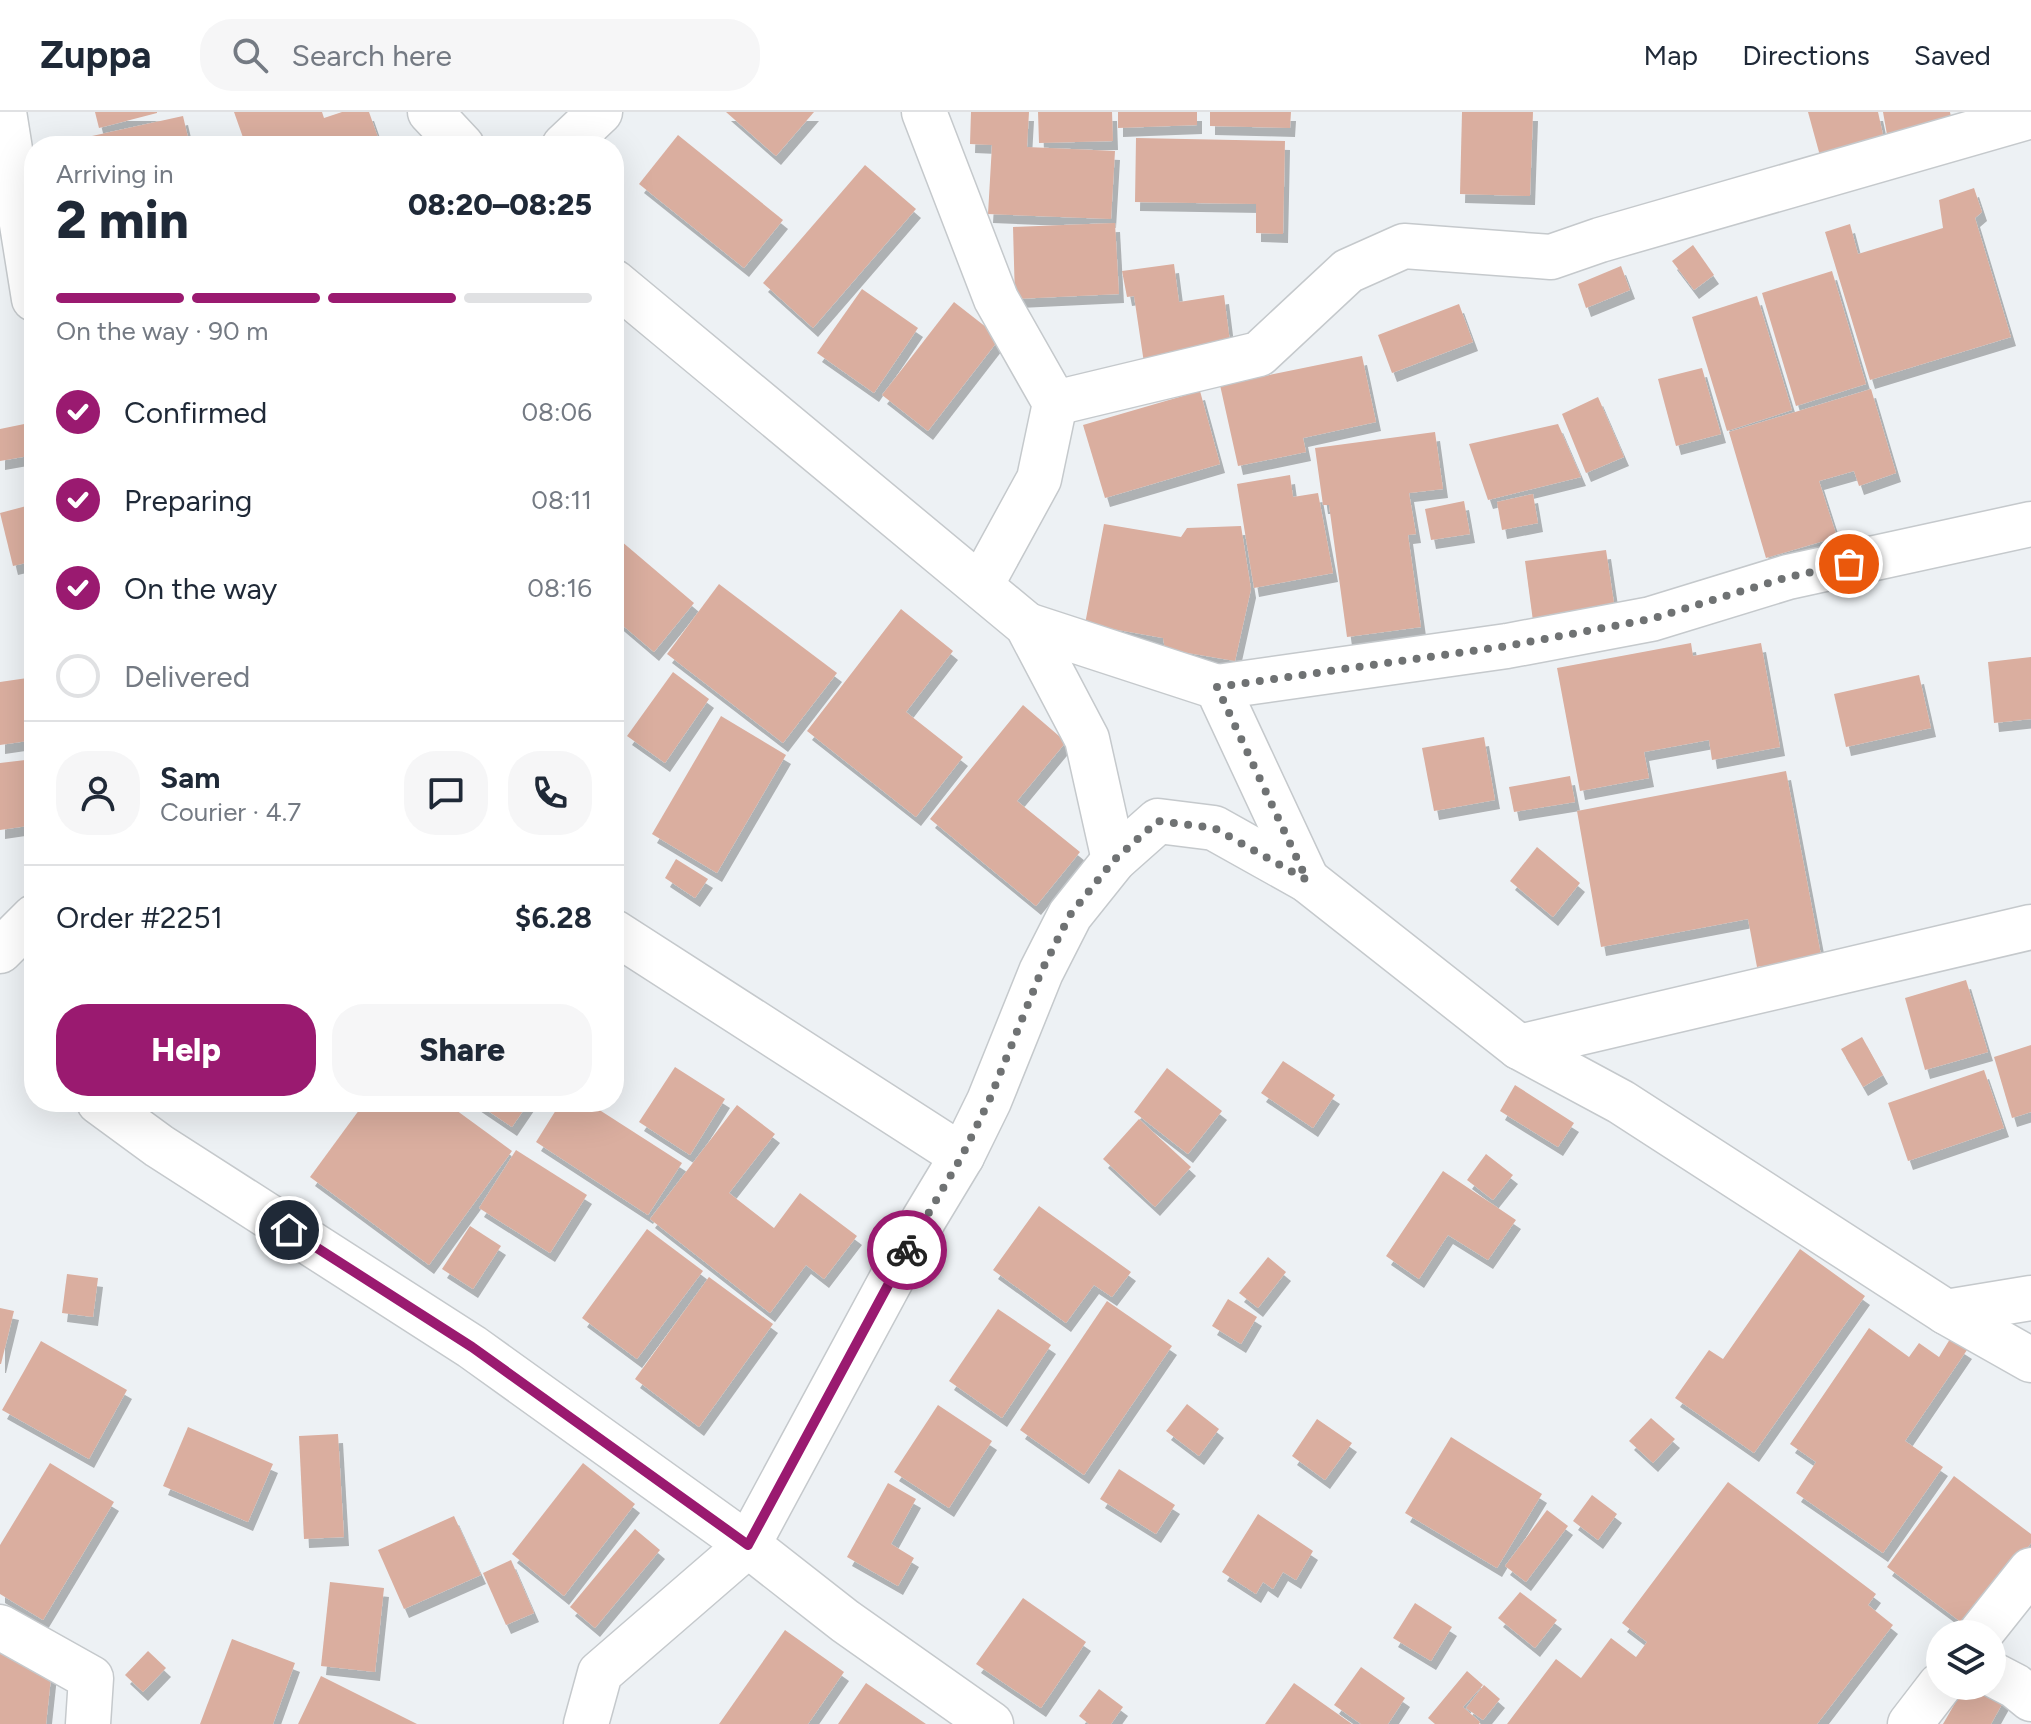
<!DOCTYPE html>
<meta charset="utf-8">
<style>
:root{--surface:#fff;--page:#f6f6f7;--text:#1f2937;--muted:#747a83;--line:#e0e1e3;--accent:#9a1a70}
body{margin:0;font-family:Figtree,sans-serif;background:var(--page);color:var(--text);height:100vh;display:flex;flex-direction:column;font-size:30px;white-space:nowrap}
*{box-sizing:border-box;margin:0}
p{font-size:26px;color:var(--muted)}
.icon{flex:none;width:44px;height:44px;fill:none;stroke:currentColor;stroke-width:2;stroke-linecap:round;stroke-linejoin:round}
.map{position:relative;flex:1;overflow:hidden}
.side{position:absolute;left:24px;top:24px;width:600px;height:976px;display:flex;flex-direction:column;background:var(--surface);border-radius:32px;box-shadow:0 8px 32px #0002}
.side>*{flex:none}
.controls{position:absolute;left:1926px;top:1508px;display:grid;gap:16px}
.controls a{display:grid;place-items:center;width:80px;height:80px;border-radius:50%;background:var(--surface);box-shadow:0 8px 32px #0002;font-size:40px}
.pin{position:absolute;display:grid;place-items:center;width:68px;height:68px;color:#fff;margin:-34px;border:4px solid #fff;border-radius:50%;box-shadow:0 2px 8px #0007}
.courier{position:absolute;display:grid;place-items:center;width:80px;height:80px;margin:-40px;border:6px solid #9a1a70;border-radius:50%;background:#fff;color:#222;box-shadow:0 2px 10px #0007}
.head em{font-style:normal;font-weight:800}
.head div{display:flex;flex-direction:column-reverse}
.head{display:flex;align-items:center;justify-content:space-between;height:136px;padding:0 32px}
h1{font-size:52px;font-weight:800;line-height:60px}
.bar{display:grid;grid-template-columns:repeat(4,1fr);gap:12px 8px;align-content:center;height:96px;padding:0 32px}
.bar i{height:10px;border-radius:6px;background:var(--line)}
.bar .active{background:var(--accent)}
.bar p{grid-column:span 4}
.line{display:flex;align-items:center;gap:20px;padding:0 32px;border-top:2px solid var(--line)}
.line div{flex:1}
.round{display:grid;place-items:center;flex:none;width:84px;height:84px;border-radius:32px;background:var(--page)}
ol{padding:0 32px;list-style:none}
li{display:flex;align-items:center;gap:24px;height:88px}
li p{margin-inline-start:auto}
li .icon{padding:8px;border-radius:50%;background:var(--accent);color:#fff;stroke-width:4}
li:last-child{color:var(--muted)}
li i{width:44px;height:44px;border:4px solid var(--line);border-radius:50%}
.cta{display:flex;gap:16px;margin-top:auto;padding:16px 32px}
.cta a{flex:1;height:92px;border-radius:32px;background:var(--accent);color:#fff;font-size:32px;font-weight:800;line-height:92px;text-align:center}
.cta a+a{background:var(--page);color:var(--text)}
header{display:flex;align-items:center;gap:48px;box-sizing:border-box;height:112px;padding:0 40px;background:var(--surface);border-bottom:2px solid var(--line)}
header strong{font-size:38px}
nav{display:flex;gap:44px;margin-inline-start:auto;font-size:28px}
.search{width:560px;height:72px;background:var(--page);display:flex;align-items:center;gap:20px;box-sizing:border-box;padding:0 28px;border-radius:32px;color:var(--muted);font-size:30px}
.map>svg:first-child{display:block}
</style>
<header>
<strong>Zuppa</strong>
<div class="search"><svg class="icon" aria-label="search" viewBox="0 0 24 24"><circle cx="10" cy="10" r="6"/><path d="M15 15l6 6"/></svg>Search here</div>
<nav><a>Map</a><a>Directions</a><a>Saved</a></nav>
</header>
<div class="map">
<svg width="2031" height="1612" viewBox="0 0 2031 1612">
<defs>
<filter id="shadow"><feDropShadow dx="5" dy="9" stdDeviation="0" flood-color="#0004"/></filter>
</defs>
<rect width="100%" height="100%" fill="#edf1f4"/>
<g fill="#daae9f" filter="url(#shadow)">
<polygon points="95,0 157,0 157,1 99,16"/>
<polygon points="234,0 322,0 324,6 342,0 369,0 381,34 246,34"/>
<polygon points="726,0 814,0 776,44"/>
<polygon points="971,0 1029,0 1027,35 1115,39 1111,107 988,102 992,33 970,32"/>
<polygon points="1038,0 1112,0 1113,29 1039,31"/>
<polygon points="1118,0 1197,0 1197,13 1118,16"/>
<polygon points="1210,0 1291,0 1290,16 1210,14"/>
<polygon points="1462,0 1533,0 1530,84 1460,82"/>
<polygon points="1808,0 1878,0 1885,32 1822,51"/>
<polygon points="1883,0 1950,0 1954,19 1889,34"/>
<polygon points="183,4 190,34 95,34 92,24"/>
<polygon points="678,23 783,108 744,156 639,72"/>
<polygon points="1136,26 1285,29 1283,122 1256,121 1256,92 1135,90"/>
<polygon points="865,53 916,97 813,216 763,171"/>
<polygon points="1974,76 1982,100 1975,106 2011,225 1870,268 1825,120 1850,112 1858,142 1943,116 1939,88"/>
<polygon points="1115,111 1119,182 1015,187 1013,115"/>
<polygon points="1693,133 1714,163 1694,178 1672,149"/>
<polygon points="1174,152 1179,190 1224,183 1231,238 1144,251 1134,184 1127,185 1122,159"/>
<polygon points="1621,154 1630,178 1586,196 1578,172"/>
<polygon points="1832,159 1866,272 1796,294 1762,181"/>
<polygon points="862,177 918,216 874,281 817,241"/>
<polygon points="1757,184 1792,298 1727,319 1692,205"/>
<polygon points="954,190 1000,226 928,319 882,283"/>
<polygon points="1459,192 1473,230 1392,261 1378,223"/>
<polygon points="1362,244 1376,310 1303,326 1306,340 1238,354 1220,273"/>
<polygon points="1702,256 1721,322 1676,334 1658,267"/>
<polygon points="1871,277 1896,361 1859,374 1854,359 1819,369 1837,425 1766,446 1729,320"/>
<polygon points="1200,279 1220,352 1105,386 1083,313"/>
<polygon points="1598,285 1624,345 1586,361 1562,302"/>
<polygon points="34,310 34,343 0,349 0,317"/>
<polygon points="1558,312 1581,365 1488,388 1469,332"/>
<polygon points="1435,320 1443,377 1409,381 1416,422 1408,423 1421,515 1347,525 1329,393 1323,393 1315,336"/>
<polygon points="1290,363 1293,385 1318,381 1333,461 1254,476 1237,372"/>
<polygon points="1533,382 1538,411 1502,418 1497,390"/>
<polygon points="1464,389 1470,422 1431,428 1425,397"/>
<polygon points="34,392 34,449 13,454 0,401"/>
<polygon points="1104,412 1181,425 1187,416 1241,414 1251,477 1235,549 1165,537 1163,526 1085,512"/>
<polygon points="614,423 694,491 654,540 614,506"/>
<polygon points="1606,438 1615,498 1533,509 1525,449"/>
<polygon points="719,472 837,561 783,631 667,542"/>
<polygon points="901,497 953,539 906,600 963,645 916,705 807,619"/>
<polygon points="1691,531 1693,544 1761,531 1780,635 1712,648 1709,628 1644,640 1649,666 1580,679 1557,556"/>
<polygon points="2031,545 2031,607 1994,611 1988,550"/>
<polygon points="673,560 709,587 665,651 627,624"/>
<polygon points="1919,563 1931,616 1846,635 1834,582"/>
<polygon points="34,565 34,628 0,633 0,570"/>
<polygon points="1023,593 1066,630 1017,689 1080,740 1036,794 930,707"/>
<polygon points="721,604 786,643 717,761 652,722"/>
<polygon points="1484,625 1495,688 1434,699 1422,636"/>
<polygon points="34,647 34,713 0,718 0,651"/>
<polygon points="1786,659 1821,843 1757,855 1748,807 1601,835 1577,699"/>
<polygon points="1570,664 1575,690 1514,700 1509,675"/>
<polygon points="1537,735 1580,771 1553,805 1510,769"/>
<polygon points="676,747 708,767 695,786 665,766"/>
<polygon points="1966,868 1988,940 1925,958 1905,886"/>
<polygon points="1862,925 1883,963 1863,975 1841,937"/>
<polygon points="2031,933 2031,1000 2012,1006 1994,945"/>
<polygon points="1283,949 1335,983 1313,1016 1261,981"/>
<polygon points="675,955 725,987 690,1043 639,1010"/>
<polygon points="1167,956 1222,999 1188,1042 1134,1000"/>
<polygon points="1984,958 2004,1016 1908,1049 1888,991"/>
<polygon points="1515,973 1574,1011 1558,1035 1500,999"/>
<polygon points="365,990 445,990 512,1039 429,1153 310,1065"/>
<polygon points="475,990 529,990 512,1015"/>
<polygon points="561,990 587,990 682,1051 648,1103 536,1030"/>
<polygon points="737,993 775,1022 729,1081 774,1116 800,1081 857,1124 824,1167 806,1153 770,1201 650,1107"/>
<polygon points="1139,1007 1191,1055 1155,1095 1103,1047"/>
<polygon points="516,1038 587,1083 550,1141 479,1096"/>
<polygon points="1486,1042 1513,1063 1493,1088 1467,1068"/>
<polygon points="1443,1059 1516,1108 1488,1148 1448,1123 1419,1167 1386,1144"/>
<polygon points="1039,1094 1131,1160 1112,1185 1094,1173 1066,1211 993,1158"/>
<polygon points="470,1114 501,1134 473,1177 442,1157"/>
<polygon points="647,1117 703,1159 637,1247 582,1206"/>
<polygon points="1800,1137 1865,1184 1754,1341 1675,1286 1709,1238 1723,1247"/>
<polygon points="1268,1145 1286,1160 1258,1196 1239,1181"/>
<polygon points="67,1162 98,1166 93,1205 62,1201"/>
<polygon points="709,1165 773,1212 699,1315 635,1267"/>
<polygon points="1228,1187 1257,1205 1241,1232 1212,1214"/>
<polygon points="1107,1189 1172,1234 1084,1363 1020,1318"/>
<polygon points="0,1196 14,1199 1,1252 0,1252"/>
<polygon points="998,1197 1051,1233 1002,1306 949,1269"/>
<polygon points="1869,1216 1909,1245 1919,1231 1939,1245 1950,1227 1967,1238 1905,1329 1943,1355 1883,1441 1796,1381 1816,1350 1790,1332"/>
<polygon points="41,1229 127,1278 89,1347 2,1298"/>
<polygon points="1187,1292 1219,1317 1199,1344 1166,1319"/>
<polygon points="938,1293 992,1329 949,1396 894,1360"/>
<polygon points="1651,1306 1675,1327 1653,1351 1629,1329"/>
<polygon points="1317,1307 1352,1331 1325,1368 1292,1344"/>
<polygon points="188,1315 273,1352 248,1410 163,1374"/>
<polygon points="338,1322 344,1425 304,1427 299,1324"/>
<polygon points="1451,1325 1542,1382 1497,1456 1405,1401"/>
<polygon points="50,1351 114,1390 43,1508 0,1482 0,1433"/>
<polygon points="583,1351 635,1392 564,1484 512,1442"/>
<polygon points="1119,1357 1175,1393 1156,1422 1100,1387"/>
<polygon points="1954,1364 2031,1422 2031,1431 1969,1516 1887,1455"/>
<polygon points="1728,1370 1876,1482 1868,1493 1893,1513 1817,1612 1507,1612 1556,1547 1581,1566 1611,1526 1636,1545 1647,1530 1622,1511"/>
<polygon points="888,1371 916,1387 891,1432 914,1446 898,1474 847,1445"/>
<polygon points="1592,1383 1617,1402 1598,1428 1573,1409"/>
<polygon points="1547,1398 1568,1414 1526,1470 1505,1454"/>
<polygon points="1258,1402 1313,1439 1296,1468 1283,1460 1273,1477 1263,1470 1256,1482 1222,1460"/>
<polygon points="454,1404 481,1463 404,1497 378,1438"/>
<polygon points="635,1417 660,1438 595,1516 570,1495"/>
<polygon points="511,1448 534,1501 506,1513 483,1461"/>
<polygon points="330,1470 384,1476 375,1560 321,1554"/>
<polygon points="1520,1480 1557,1508 1535,1536 1498,1506"/>
<polygon points="1023,1486 1086,1530 1041,1596 976,1552"/>
<polygon points="1415,1491 1452,1515 1431,1549 1393,1526"/>
<polygon points="785,1518 844,1560 808,1612 719,1612"/>
<polygon points="232,1527 295,1551 273,1612 200,1612"/>
<polygon points="148,1539 166,1556 143,1580 125,1563"/>
<polygon points="0,1542 53,1547 46,1612 0,1612"/>
<polygon points="1361,1555 1405,1586 1388,1612 1361,1612 1334,1593"/>
<polygon points="1467,1559 1483,1573 1463,1595 1480,1610 1479,1612 1435,1612 1428,1606"/>
<polygon points="321,1564 417,1612 298,1612"/>
<polygon points="866,1571 926,1612 838,1612"/>
<polygon points="1294,1571 1352,1612 1265,1612"/>
<polygon points="1484,1573 1500,1587 1483,1608 1466,1596"/>
<polygon points="1965,1574 1987,1574 2006,1585 1991,1612 1943,1612"/>
<polygon points="1099,1577 1123,1595 1111,1612 1089,1612 1079,1604"/>
</g>
<g fill="none" stroke-linecap="round" stroke-linejoin="round">
<g stroke="#c5c9cc" stroke-width="47">
<g id="minor">
<polyline points="4,0 34,187"/>
<polyline points="430,0 462,34"/>
<polyline points="924,0 996,187 1055,291 1039,367 981,473"/>
<polyline points="564,34 600,0"/>
<polyline points="614,170 1027,513 1087,627 1114,748"/>
<polyline points="1055,291 1259,242 1348,159 1404,134 1551,145 1600,128 2031,4"/>
<polyline points="1027,513 1217,575 1307,768"/>
<polyline points="1217,575 1507,534 1651,507 1788,465 2031,412"/>
<polyline points="614,820 962,1044"/>
<polyline points="0,839 34,805"/>
<polyline points="1519,935 2031,815"/>
<polyline points="99,990 159,1034 472,1235 748,1433 845,1509 991,1612"/>
<polyline points="1946,1200 2031,1186"/>
<polyline points="0,1515 91,1566 88,1612"/>
<polyline points="1980,1522 2031,1458"/>
<polyline points="1992,1562 2015,1574 2031,1587"/>
<polyline points="586,1612 600,1561 748,1433 924,1107 962,1044 989,989 1041,860 1070,803 1114,748 1158,709 1214,716 1307,768 1519,935 1621,990 1946,1200 2031,1248"/>
<polyline points="1910,1612 1940,1573"/>
</g>
</g>
<use href="#minor" stroke="#fff" stroke-width="44"/>
</g>
<g fill="none" stroke-linecap="round" stroke-linejoin="round">
<polyline stroke="#6f7273" stroke-width="8" stroke-dasharray="0 14.4" points="907,1138 962,1044 989,989 1041,860 1070,803 1114,748 1158,709 1214,716 1307,768 1217,575 1507,534 1651,507 1788,465 1849,452"/>
<polyline stroke="#9a1a70" stroke-width="10" points="289,1118 472,1235 748,1433 907,1138"/>
</g>
</svg>
<div class="controls">
<a><svg class="icon" aria-label="layers" viewBox="0 0 24 24"><path d="M12 4l9 5-9 5-9-5zM3 14l9 5 9-5"/></svg></a>
</div>
<div class="pin" style="left:1849px;top:452px;background:#ea580c"><svg class="icon" aria-label="bag" viewBox="0 0 24 24"><path d="M5 8h14l-1 12H6zM9 8a3 3 0 0 1 6 0"/></svg></div>
<div class="pin" style="left:289px;top:1118px;background:#1f2937"><svg class="icon" aria-label="home" viewBox="0 0 24 24"><path d="M3 11l9-7 9 7M6 9v11h12V9"/></svg></div>
<div class="courier" style="left:907px;top:1138px"><svg class="icon" aria-label="bike" viewBox="0 0 24 24"><circle cx="6" cy="16" r="4"/><circle cx="18" cy="16" r="4"/><path d="M6 16l4-8h5l3 8M10 8l3 8H6M13 5h3"/></svg></div>
<section class="side">
<div class="head"><div><h1>2 min</h1><p>Arriving in</p></div><em>08:20–08:25</em></div>
<div class="bar"><i class="active"></i><i class="active"></i><i class="active"></i><i></i><p>On the way · 90 m</p></div>
<ol>
<li><svg class="icon" aria-label="check" viewBox="0 0 24 24"><path d="M5 12l5 5 9-10"/></svg>Confirmed<p>08:06</p></li>
<li><svg class="icon" aria-label="check" viewBox="0 0 24 24"><path d="M5 12l5 5 9-10"/></svg>Preparing<p>08:11</p></li>
<li><svg class="icon" aria-label="check" viewBox="0 0 24 24"><path d="M5 12l5 5 9-10"/></svg>On the way<p>08:16</p></li>
<li><i></i>Delivered</li>
</ol>
<div class="line" style="height:144px"><a class="round"><svg class="icon" aria-label="person" viewBox="0 0 24 24"><circle cx="12" cy="8" r="4"/><path d="M4 21q1-7 8-7t8 7"/></svg></a><div><b>Sam</b><p>Courier · 4.7</p></div><a class="round"><svg class="icon" aria-label="chat" viewBox="0 0 24 24"><path d="M4 5h16v11H9l-5 4z"/></svg></a><a class="round"><svg class="icon" aria-label="phone" viewBox="0 0 24 24"><path d="M5 4h4l2 5-3 2q2 4 5 5l2-3 5 2v4C11 20 4 13 5 4z"/></svg></a></div>
<div class="line" style="height:104px"><div>Order #2251</div><b>$6.28</b></div>
<div class="cta"><a>Help</a><a>Share</a></div>
</section>
</div>
